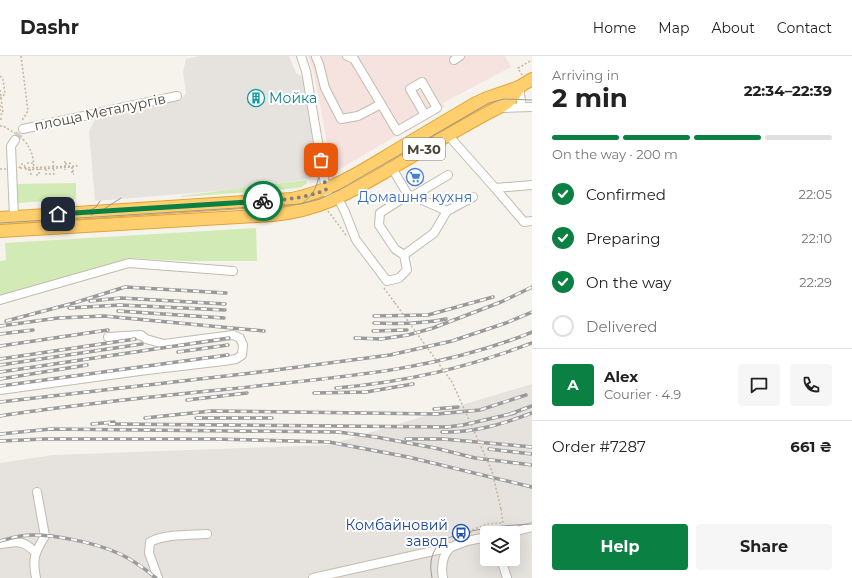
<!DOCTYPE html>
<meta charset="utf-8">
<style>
:root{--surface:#fff;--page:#f6f6f6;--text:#222;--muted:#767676;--line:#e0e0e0;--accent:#0b8043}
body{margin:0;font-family:Montserrat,sans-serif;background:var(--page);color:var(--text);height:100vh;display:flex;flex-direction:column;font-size:15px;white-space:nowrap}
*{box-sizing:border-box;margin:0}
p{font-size:13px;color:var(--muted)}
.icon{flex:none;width:22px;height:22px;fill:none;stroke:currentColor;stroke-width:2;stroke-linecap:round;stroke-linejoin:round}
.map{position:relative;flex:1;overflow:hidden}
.side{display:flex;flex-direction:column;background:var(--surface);width:320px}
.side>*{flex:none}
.buttons{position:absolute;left:480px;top:470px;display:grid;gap:8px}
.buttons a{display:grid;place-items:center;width:40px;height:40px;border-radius:4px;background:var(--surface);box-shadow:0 4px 16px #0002;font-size:20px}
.pin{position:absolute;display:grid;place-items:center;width:34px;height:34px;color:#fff;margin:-17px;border-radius:8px;box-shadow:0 2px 6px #0006}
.courier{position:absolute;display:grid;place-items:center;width:40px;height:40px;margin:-20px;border:3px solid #0b8043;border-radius:50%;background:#fff;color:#222;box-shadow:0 1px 5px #0007}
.overview em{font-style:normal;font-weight:700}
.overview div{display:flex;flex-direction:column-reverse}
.overview{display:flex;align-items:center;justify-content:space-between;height:68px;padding:0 20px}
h1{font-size:26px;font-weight:700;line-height:30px}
.bar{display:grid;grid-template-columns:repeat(4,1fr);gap:6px 4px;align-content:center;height:48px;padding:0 20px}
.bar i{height:5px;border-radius:3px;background:var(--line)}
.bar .current{background:var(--accent)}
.bar p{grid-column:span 4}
.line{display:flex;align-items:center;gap:10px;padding:0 20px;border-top:1px solid var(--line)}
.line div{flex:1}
.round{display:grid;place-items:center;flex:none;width:42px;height:42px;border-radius:4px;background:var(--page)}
ol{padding:0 20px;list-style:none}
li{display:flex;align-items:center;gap:12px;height:44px}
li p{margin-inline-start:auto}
li .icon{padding:4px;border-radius:50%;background:var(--accent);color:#fff;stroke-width:4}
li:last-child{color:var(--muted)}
li i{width:22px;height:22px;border:2px solid var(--line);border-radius:50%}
.button{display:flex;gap:8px;margin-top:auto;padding:8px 20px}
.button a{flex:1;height:46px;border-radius:4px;background:var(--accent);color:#fff;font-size:16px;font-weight:700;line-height:46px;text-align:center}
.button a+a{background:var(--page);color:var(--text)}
header{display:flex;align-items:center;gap:24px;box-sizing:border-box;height:56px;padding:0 20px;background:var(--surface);border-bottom:1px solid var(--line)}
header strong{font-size:19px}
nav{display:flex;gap:22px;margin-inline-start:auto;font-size:14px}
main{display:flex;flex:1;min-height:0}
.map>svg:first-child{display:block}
</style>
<header>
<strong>Dashr</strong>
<nav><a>Home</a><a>Map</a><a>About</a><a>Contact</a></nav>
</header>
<main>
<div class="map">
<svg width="532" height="522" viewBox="0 0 532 522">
<rect width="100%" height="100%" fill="#f6f3ec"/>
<g fill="#e6e2dd" fill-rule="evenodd">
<polygon points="199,0 289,0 296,17 301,20 306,28 321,116 316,118 315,121 307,123 243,133 95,145 89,75 96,62 105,57 182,42 186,37 183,16 186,3"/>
<path d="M532,328V522H0V407L53,399L328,389ZM487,477H513V503H487Z"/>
</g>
<polygon fill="#f6e3e0" points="308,0 505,0 511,11 443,47 445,51 335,116 331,111 322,59 313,14"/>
<g fill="#d2eab5">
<polygon points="306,124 307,127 302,131 289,133 181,141 181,140"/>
<polygon points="76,127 76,143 18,147 17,128"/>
<polygon points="256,172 257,205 184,205 129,202 0,240 0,205 6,204 5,187"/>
</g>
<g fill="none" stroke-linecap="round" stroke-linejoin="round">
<polyline stroke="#d4d0c8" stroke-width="8" stroke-dasharray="8 4" stroke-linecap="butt" points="15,84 23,73"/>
<g stroke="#c2bbae" stroke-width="10">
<g id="minor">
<polyline points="301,0 306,15 326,134 331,145"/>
<polyline points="347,0 354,3 381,48"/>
<polyline points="316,1 319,8 325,32 341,63 358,60 381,48 397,75 437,52 422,26 410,33 425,59"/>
<polyline points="454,4 460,0"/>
<polyline points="519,31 522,51"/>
<polyline points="501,52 532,51"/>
<polyline points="23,73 177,40"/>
<polyline points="448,79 495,132 532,129"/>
<polyline points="495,132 524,166 532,165"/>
<polyline points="409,139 413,140 448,119"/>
<polyline points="338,142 345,156 356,184 387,225 399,222 407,214 404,199 395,193 379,169 380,157 408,139 392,112"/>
<polyline points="447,155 473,141"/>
<polyline points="14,161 11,90 15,84"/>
<polyline points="404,199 434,177 447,155 413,140"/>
<polyline points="0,244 129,207 233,215"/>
<polyline points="0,334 147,314 224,305 236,303 242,299 243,289 240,282 233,279 164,288 146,283 141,279 108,281"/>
<polyline points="509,477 532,471"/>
<path d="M0,488C17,486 22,483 35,496"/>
<polyline points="501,503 507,522"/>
<path d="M36,522C32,503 35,496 45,480L37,436"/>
<path d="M158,522L149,497L150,486C164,478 190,479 207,478"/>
<polyline points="313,522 451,491 467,485 487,481"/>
<path d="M443,522C441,511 442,499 451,491"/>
</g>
</g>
<g stroke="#e0a43c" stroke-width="14">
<g id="highway">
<path d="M0,162L292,143C331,135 362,115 395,95C422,79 449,63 476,47L487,42L519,31L532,23"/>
<path d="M0,175L273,159C325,154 355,133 399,108C427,91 455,75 484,59C501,50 509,49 519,31"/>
</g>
</g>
<g stroke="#c4b79f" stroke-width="1.5" stroke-dasharray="2 2" stroke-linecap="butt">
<polyline points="21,0 28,55 21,66"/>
<polyline points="522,19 518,12 532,4"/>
<polyline points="0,20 3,23 5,38 0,42"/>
<polyline points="0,34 3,57 0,59"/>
<polyline points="0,49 0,57"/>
<polyline points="0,63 3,63"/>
<polyline points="0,70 3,70 15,77"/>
<path d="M23,83C32,94 33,99 34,113"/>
<polyline points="65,105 65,114"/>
<polyline points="27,107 33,107"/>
<polyline points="65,108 72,107"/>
<polyline points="73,110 73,118 74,118"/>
<polyline points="19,112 22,108 24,108 25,111"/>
<polyline points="20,112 77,110 76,107"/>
<polyline points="26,112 26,114 72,111 72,118"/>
<polyline points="0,113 6,113"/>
<polyline points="30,113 31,119 32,119"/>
<polyline points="46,113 46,118 54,118 53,104"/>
<polyline points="36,119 39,119 39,113"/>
<polyline points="328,155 346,179"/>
<polyline points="384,232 395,247"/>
<polyline points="470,477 472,474 487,468 503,467 501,453"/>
</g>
<use href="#minor" stroke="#fff" stroke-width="8"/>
<use href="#highway" stroke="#ffcf6e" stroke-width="12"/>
<g stroke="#9a9a9a" stroke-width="1">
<path d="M303,147C313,139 318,130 319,117"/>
<polyline points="87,156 96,151 100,145"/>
<polyline points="91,159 104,153 121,142"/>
<polyline points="0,167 301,148 320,143 339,134 489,47 504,43 532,44"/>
<path d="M432,522C425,487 448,479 477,474C495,470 513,469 532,468"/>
</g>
<g stroke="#9a9a9a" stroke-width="3.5">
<g id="rail">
<polyline points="90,245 121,242 225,248"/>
<polyline points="69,252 120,249 225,254"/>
<polyline points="118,255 224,262"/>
<polyline points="374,260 428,259 493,241"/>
<polyline points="6,265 74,247 125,231 226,237"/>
<path d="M374,267C398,268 422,268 446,263"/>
<polyline points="0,270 58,262 104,260 264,275"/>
<polyline points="373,275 407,274"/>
<polyline points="0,278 33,274"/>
<polyline points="355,282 381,283 408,279 433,272 501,246 532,231"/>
<polyline points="0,290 108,274"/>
<polyline points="178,296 228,289"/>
<polyline points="0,303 135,283"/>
<polyline points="0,309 142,288"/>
<polyline points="0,316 229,282"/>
<polyline points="0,323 87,309"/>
<polyline points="0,330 228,299"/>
<path d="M336,332C406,326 466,312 532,287"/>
<polyline points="314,337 366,336 413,328"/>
<polyline points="187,344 247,337"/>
<polyline points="0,346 268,315 390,299 452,285 506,267 532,256"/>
<polyline points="434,353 458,351"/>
<polyline points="510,358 532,350"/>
<path d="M0,360C91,346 184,338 276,328C363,319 450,310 532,276"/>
<polyline points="145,362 211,355 437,358 480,354 526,339"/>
<polyline points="196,362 272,362"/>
<polyline points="92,368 114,366"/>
<polyline points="109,368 447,371 463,369 515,357"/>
<path d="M442,376C473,377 503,368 532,357"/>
<polyline points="0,378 51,373 338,376 376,381 435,392 475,402 532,409"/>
<polyline points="406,383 443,383 532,391"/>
<polyline points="0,385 45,383 214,383 329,386 408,401 532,431"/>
<polyline points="489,393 532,398"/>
<path d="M0,485C7,483 14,481 21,480C47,476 97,487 120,498C133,504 145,513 156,522"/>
</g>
</g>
<use href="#rail" stroke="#fff" stroke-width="2" stroke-dasharray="6" stroke-linecap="butt"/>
<polyline stroke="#c4b79f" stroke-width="1.5" stroke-dasharray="2 2" stroke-linecap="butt" points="395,247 452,326 492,415 501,453"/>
</g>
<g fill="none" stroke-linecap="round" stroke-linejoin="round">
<path stroke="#878178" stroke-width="4" stroke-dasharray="0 7.2" d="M263,145C285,144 305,142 326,134L321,104"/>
<polyline stroke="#0b8043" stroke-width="5" points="58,158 263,145"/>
</g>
<defs>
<g id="building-ring" transform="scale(0.9)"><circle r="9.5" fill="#fff" stroke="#0f9aa8" stroke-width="1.5"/><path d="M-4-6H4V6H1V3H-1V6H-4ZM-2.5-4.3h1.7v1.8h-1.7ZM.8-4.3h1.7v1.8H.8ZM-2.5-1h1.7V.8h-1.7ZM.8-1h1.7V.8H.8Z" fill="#0f9aa8"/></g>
<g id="supermarket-ring" transform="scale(0.9)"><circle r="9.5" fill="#fff" stroke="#3f7fe0" stroke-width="1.5"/><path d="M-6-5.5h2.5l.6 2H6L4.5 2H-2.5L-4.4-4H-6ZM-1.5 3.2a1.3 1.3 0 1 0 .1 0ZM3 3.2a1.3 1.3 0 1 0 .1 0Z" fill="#3f7fe0"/></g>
<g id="bus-ring" transform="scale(0.9)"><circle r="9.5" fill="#fff" stroke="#1a4fb4" stroke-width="1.5"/><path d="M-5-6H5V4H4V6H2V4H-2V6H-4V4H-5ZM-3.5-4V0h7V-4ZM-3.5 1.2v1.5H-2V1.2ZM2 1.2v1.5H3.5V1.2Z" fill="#1a4fb4"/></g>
</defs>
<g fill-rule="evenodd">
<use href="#building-ring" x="256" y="42"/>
<use href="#supermarket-ring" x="415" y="121"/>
<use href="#bus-ring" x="461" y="477"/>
</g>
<g text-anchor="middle" stroke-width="4" stroke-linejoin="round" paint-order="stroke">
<rect fill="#fff" stroke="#817c74" stroke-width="1" x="403" y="82" width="42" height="22" rx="3"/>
<g font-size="13" font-weight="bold" fill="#4b4439">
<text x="424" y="98">М-30</text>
</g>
<g font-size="14" fill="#0d838f" stroke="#fff" text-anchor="start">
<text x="269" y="47">Мойка</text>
</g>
<g font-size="14" fill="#4b4439" stroke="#fff">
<text transform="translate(100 56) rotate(-12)" y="5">площа Металургів</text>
</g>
<g font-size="14" fill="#366cbe" stroke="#fff">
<text x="415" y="146">Домашня кухня</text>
</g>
<g font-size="14" fill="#164399" stroke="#fff" text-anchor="end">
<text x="448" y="474">Комбайновий<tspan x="448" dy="16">завод</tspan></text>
</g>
</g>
</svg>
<div class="buttons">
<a><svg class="icon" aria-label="layers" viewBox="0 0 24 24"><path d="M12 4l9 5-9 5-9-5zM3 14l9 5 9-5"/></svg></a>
</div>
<div class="pin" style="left:321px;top:104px;background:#ea580c"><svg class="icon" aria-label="bag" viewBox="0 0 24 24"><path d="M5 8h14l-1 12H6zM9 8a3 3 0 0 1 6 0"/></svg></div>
<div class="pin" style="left:58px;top:158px;background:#1f2937"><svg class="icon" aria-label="home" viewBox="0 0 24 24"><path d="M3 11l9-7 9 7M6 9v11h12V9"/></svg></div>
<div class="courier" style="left:263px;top:145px"><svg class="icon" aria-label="bike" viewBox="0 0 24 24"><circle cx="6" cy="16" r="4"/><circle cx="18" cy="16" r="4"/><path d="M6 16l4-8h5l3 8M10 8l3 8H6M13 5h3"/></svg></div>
</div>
<section class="side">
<div class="overview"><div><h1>2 min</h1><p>Arriving in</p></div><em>22:34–22:39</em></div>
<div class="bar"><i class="current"></i><i class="current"></i><i class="current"></i><i></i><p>On the way · 200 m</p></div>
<ol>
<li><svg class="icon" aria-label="check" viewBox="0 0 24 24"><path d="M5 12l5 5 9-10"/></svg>Confirmed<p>22:05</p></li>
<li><svg class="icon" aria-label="check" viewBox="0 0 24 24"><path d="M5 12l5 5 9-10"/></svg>Preparing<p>22:10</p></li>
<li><svg class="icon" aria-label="check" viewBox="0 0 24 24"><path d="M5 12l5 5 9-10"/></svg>On the way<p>22:29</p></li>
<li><i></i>Delivered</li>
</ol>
<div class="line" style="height:72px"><b class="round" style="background:var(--accent);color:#fff">A</b><div><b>Alex</b><p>Courier · 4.9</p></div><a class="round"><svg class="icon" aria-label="chat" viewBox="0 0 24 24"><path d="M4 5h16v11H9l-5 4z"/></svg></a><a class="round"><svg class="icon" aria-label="phone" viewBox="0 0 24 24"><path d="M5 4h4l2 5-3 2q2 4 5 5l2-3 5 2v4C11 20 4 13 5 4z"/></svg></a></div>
<div class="line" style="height:52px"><div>Order #7287</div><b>661 ₴</b></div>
<div class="button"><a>Help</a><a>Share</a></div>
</section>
</main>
